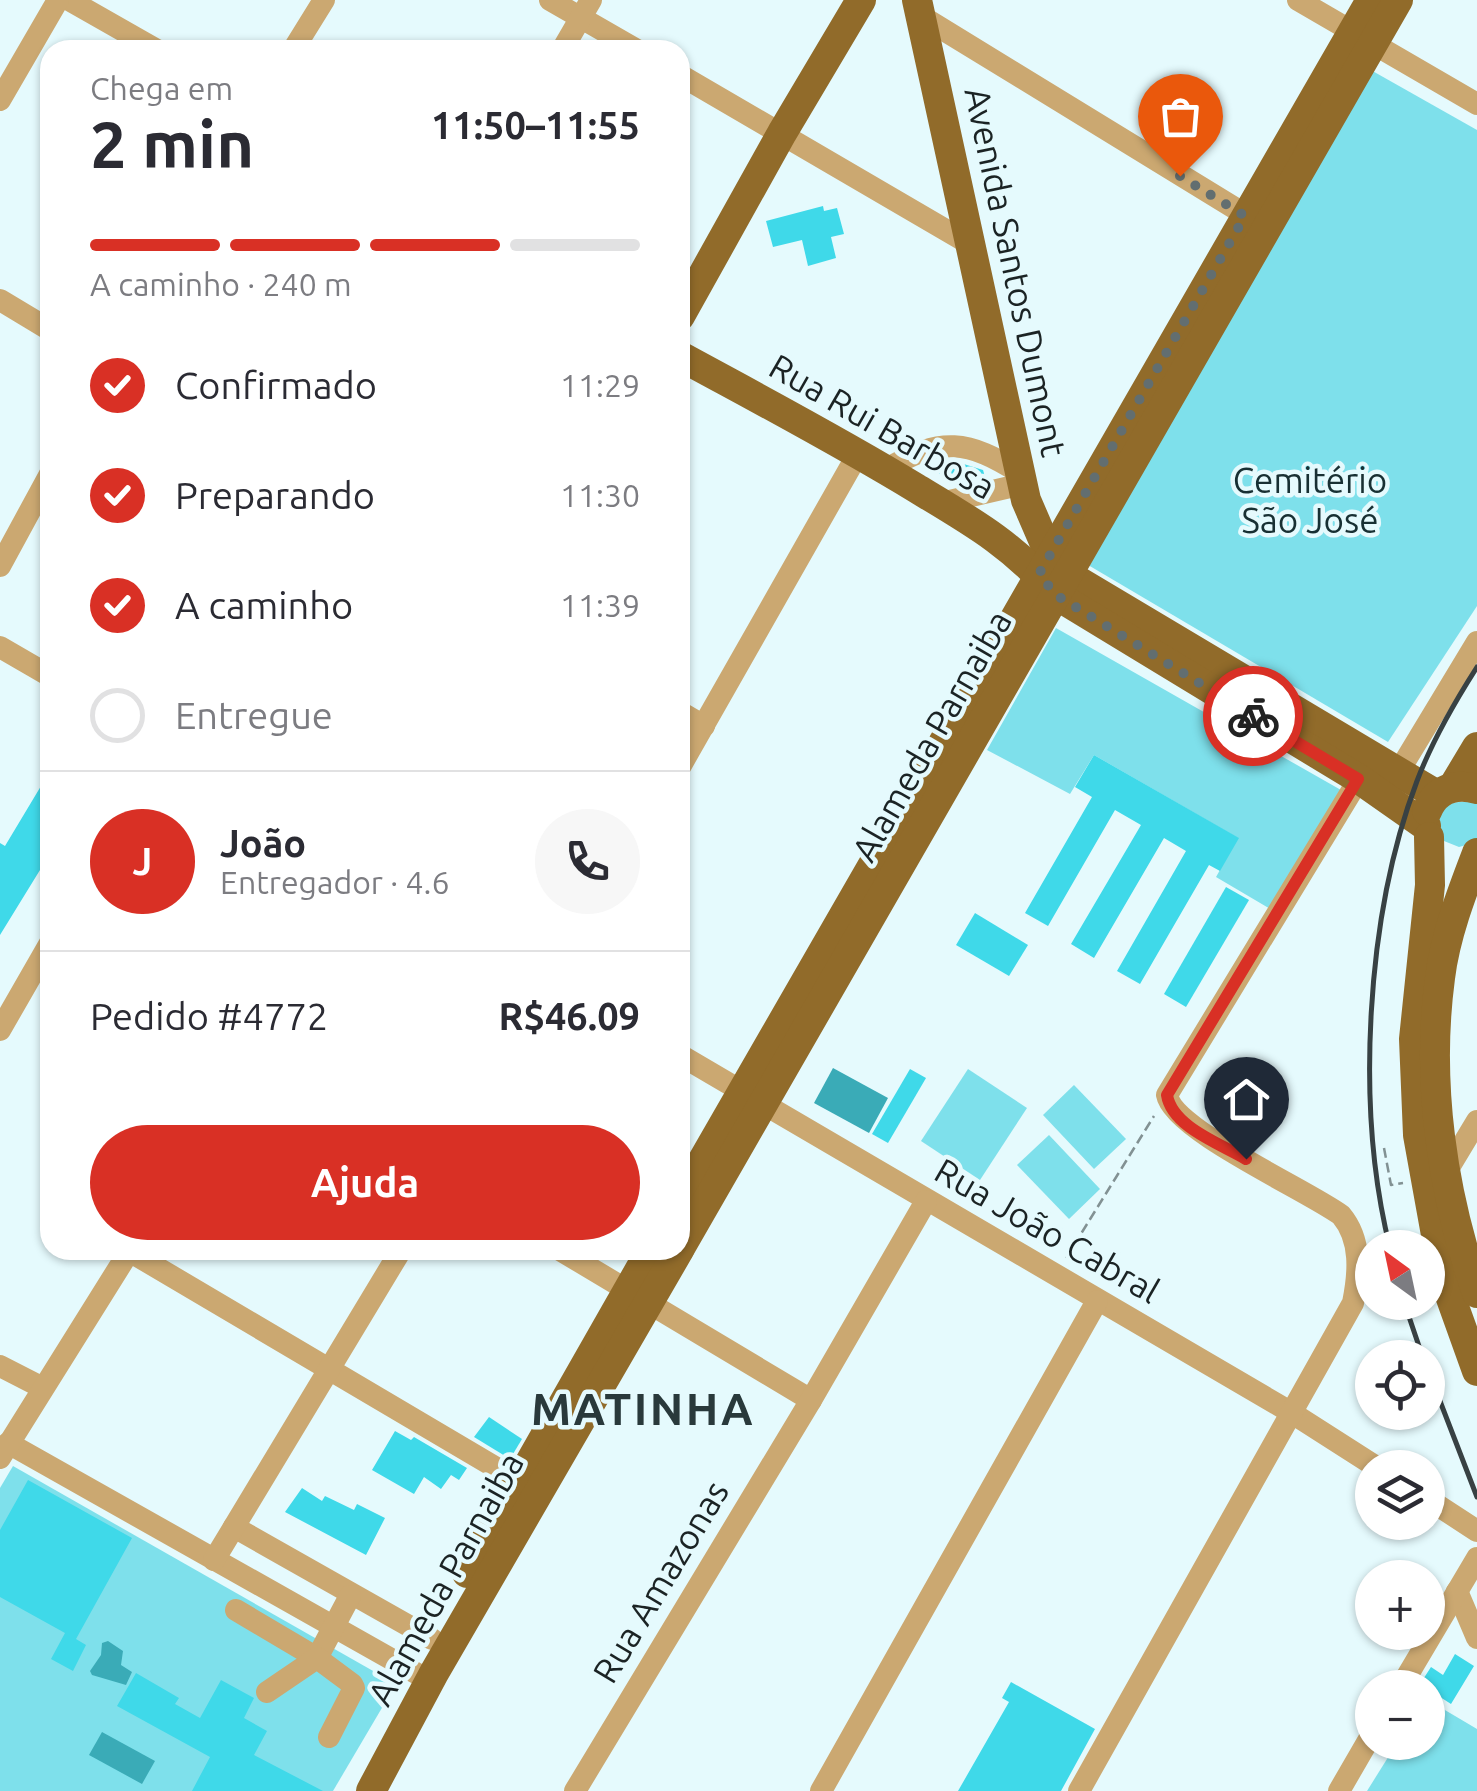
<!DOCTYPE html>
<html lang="pt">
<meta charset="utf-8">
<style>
:root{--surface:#fff;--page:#f7f7f7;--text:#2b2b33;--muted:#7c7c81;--line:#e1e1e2;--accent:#d93025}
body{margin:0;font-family:Ubuntu,sans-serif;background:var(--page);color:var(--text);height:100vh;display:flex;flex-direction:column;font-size:38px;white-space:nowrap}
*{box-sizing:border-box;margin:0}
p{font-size:32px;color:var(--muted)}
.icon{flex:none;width:55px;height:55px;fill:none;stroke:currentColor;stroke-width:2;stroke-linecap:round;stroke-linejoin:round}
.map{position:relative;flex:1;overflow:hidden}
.drawer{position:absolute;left:40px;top:40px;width:650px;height:1220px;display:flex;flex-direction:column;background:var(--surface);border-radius:30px;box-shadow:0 2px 8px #0004}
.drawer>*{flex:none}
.needle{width:65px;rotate:327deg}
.buttons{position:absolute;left:1355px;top:1230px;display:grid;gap:20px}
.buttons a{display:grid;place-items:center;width:90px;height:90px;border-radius:50%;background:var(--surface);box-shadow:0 2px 8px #0004;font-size:50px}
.pin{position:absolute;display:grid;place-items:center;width:85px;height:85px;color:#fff;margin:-102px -42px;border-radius:50% 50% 50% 0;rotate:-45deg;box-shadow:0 0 10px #0007}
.pin .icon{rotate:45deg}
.courier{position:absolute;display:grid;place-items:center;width:100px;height:100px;margin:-50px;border:8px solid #d93025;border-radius:50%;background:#fff;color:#222;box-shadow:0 2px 12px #0007}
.summary em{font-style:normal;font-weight:700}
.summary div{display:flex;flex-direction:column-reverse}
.summary{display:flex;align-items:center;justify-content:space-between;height:170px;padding:0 50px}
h1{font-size:65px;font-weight:700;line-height:75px}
.bar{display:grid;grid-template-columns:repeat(4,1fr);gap:15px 10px;align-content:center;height:120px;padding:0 50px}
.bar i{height:12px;border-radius:8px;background:var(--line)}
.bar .active{background:var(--accent)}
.bar p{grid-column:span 4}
.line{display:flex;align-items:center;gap:25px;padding:0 50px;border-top:2px solid var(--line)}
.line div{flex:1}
.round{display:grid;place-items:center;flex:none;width:105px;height:105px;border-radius:52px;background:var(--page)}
ol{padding:0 50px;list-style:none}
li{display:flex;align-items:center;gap:30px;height:110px}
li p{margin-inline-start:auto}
li .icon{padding:10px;border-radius:50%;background:var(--accent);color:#fff;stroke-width:4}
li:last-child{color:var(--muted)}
li i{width:55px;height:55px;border:5px solid var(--line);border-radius:50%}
.cta{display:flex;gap:20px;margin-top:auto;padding:20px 50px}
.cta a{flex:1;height:115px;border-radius:60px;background:var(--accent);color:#fff;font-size:40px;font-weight:700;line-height:115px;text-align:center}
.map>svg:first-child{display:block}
</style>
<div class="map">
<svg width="1477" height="1791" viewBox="0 0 1477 1791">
<rect width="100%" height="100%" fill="#e5fafd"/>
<g fill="#7ee0eb">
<polygon points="1369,69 1477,130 1477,606 1388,742 1083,562"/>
<polygon points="1056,628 1341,790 1272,910 1216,877 1238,838 1094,755 1070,794 987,750"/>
<polygon points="1477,800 1477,842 1459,847 1444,841 1436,811 1441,804"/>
<polygon points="968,1069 1027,1108 980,1180 921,1141"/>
<polygon points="1074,1085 1126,1139 1094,1169 1043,1115"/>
<polygon points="1049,1135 1100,1189 1069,1219 1017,1165"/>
<polygon points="13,1466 396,1684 333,1791 0,1791 0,1488"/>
<polygon points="1428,1700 1477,1729 1477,1791 1367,1791 1397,1743 1428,1742"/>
</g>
<g fill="#3aabb7">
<polygon points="833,1068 888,1098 869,1133 814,1103"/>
<polygon points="108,1641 123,1651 121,1665 132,1672 126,1685 92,1675 90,1671 101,1655 102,1643"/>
<polygon points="102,1732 155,1761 142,1784 89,1755"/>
</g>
<g fill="#3fd9e9">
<polygon points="823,206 824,211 837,208 844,234 831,237 836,258 808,266 802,240 773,247 766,221"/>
<polygon points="954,461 983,470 985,477 957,484 926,466"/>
<polygon points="1094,755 1239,838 1220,871 1209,865 1140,984 1117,971 1186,851 1164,838 1094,958 1071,944 1141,825 1115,810 1048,926 1025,913 1092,797 1075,787"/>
<polygon points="50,771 50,839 41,853 48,857 0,935 0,843 5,846"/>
<polygon points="1226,887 1249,900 1186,1007 1164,994"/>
<polygon points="975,913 1028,945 1009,976 956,945"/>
<polygon points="910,1069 926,1078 888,1143 872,1134"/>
<polygon points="489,1417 522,1439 510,1459 474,1437"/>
<polygon points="395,1431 411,1440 414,1437 467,1468 459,1480 451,1475 441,1489 424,1477 414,1494 372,1470"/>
<polygon points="28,1480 132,1538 76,1639 86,1645 73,1671 51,1659 65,1633 0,1597 0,1530"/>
<polygon points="302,1488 322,1501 325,1496 354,1510 357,1504 385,1518 366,1555 285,1512"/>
<polygon points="1455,1654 1474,1666 1451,1704 1420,1684 1431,1667 1443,1675"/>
<polygon points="136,1673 179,1698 175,1704 200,1718 221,1680 254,1698 244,1718 267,1731 254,1755 323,1791 192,1791 210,1757 117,1706"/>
<polygon points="1011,1682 1095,1729 1061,1791 958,1791 1009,1702 1002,1698"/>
</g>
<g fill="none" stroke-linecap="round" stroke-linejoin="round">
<g stroke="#829193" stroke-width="2.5" stroke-dasharray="10 5" stroke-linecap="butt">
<polyline points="1384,1148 1391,1185 1403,1183"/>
<polyline points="1066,1258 1154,1116"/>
</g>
<g stroke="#cba871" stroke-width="22">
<polyline points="69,0 157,50"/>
<polyline points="550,0 637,50"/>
<polyline points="1298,0 1477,104"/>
<polyline points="921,16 1259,223"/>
<polyline points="293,50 324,0"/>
<polyline points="562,50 591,0"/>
<polyline points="680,75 968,243"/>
<polyline points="0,100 58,0"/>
<polyline points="0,300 50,330"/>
<path d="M887,469C941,436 968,440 1020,473"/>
<polyline points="941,503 1023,484"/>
<polyline points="0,566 50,474"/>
<polyline points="0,647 50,676"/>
<polyline points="680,712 704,726"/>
<polyline points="680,767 859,452"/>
<polyline points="1399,771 1477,642"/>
<polyline points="0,1030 50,943"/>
<polyline points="680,1055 1292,1413 1378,1468"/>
<polyline points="1445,1174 1477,1121"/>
<polyline points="560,1250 811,1400"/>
<polyline points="129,1251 520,1482"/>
<polyline points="0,1366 43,1388"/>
<polyline points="8,1443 430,1681"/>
<polyline points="0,1458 130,1250"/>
<polyline points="1428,1499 1477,1531"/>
<polyline points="234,1527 432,1639"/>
<polyline points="214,1560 401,1250"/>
<polyline points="1457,1591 1477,1638"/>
<polyline points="236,1610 317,1658 350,1596"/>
<polyline points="1400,1688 1477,1558"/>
<polyline points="267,1692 317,1658 352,1684 354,1688 329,1737"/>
<polyline points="575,1791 811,1400 926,1201"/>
<polyline points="821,1791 1097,1301"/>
<path d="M1079,1791L1353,1303C1359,1273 1362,1240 1341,1215C1307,1190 1173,1130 1167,1095L1359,779"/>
<polyline points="1339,1791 1372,1734"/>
</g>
<g stroke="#916b2a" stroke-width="30">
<polyline points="917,0 1026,500 1045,544 1066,574 1437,795"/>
<polyline points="680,316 782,133 861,0"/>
<path d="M680,356C759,399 839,441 916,488C971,521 1014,545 1056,595L1359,779L1426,826"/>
<polyline points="1453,787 1477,747"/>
<path d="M1427,811C1436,789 1455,783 1477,789"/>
<polyline points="1429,837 1430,885 1414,1039 1418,1135 1444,1279 1477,1371"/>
<path d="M1477,853C1462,892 1445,936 1440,978C1426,1083 1442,1193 1477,1293"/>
<polyline points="680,1200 1371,0"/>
<polyline points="680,1248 1398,0"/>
<polyline points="467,1573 651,1250"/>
<polyline points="371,1791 434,1673 679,1250"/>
</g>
<g stroke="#384143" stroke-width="5">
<path d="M1390,1248C1355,1108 1366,916 1417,781C1432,741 1454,703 1477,667"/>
<polyline points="1404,1302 1423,1358"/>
<polyline points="1428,1370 1477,1497"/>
</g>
</g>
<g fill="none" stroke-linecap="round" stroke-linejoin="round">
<polyline stroke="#626e70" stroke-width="10" stroke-dasharray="0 18" points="1180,176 1245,216 1039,574 1056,595 1253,716"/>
<path stroke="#d93025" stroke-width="12" d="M1246,1159C1221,1144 1172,1127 1167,1095L1358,779L1253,716"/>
</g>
<g text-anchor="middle" stroke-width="9" stroke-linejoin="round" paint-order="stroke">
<g font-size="35" fill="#1b2324" stroke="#e5fafd">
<text transform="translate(1015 272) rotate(78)" y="12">Avenida Santos Dumont</text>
<text transform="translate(882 427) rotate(30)" y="12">Rua Rui Barbosa</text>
<text transform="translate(932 736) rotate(-60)" y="12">Alameda Parnaiba</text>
<text transform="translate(1047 1231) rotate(30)" y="12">Rua João Cabral</text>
<text transform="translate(446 1579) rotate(-61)" y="12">Alameda Parnaiba</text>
<text transform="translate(661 1582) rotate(-59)" y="12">Rua Amazonas</text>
</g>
<g font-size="35" fill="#183033" stroke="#e5fafd">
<text x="1310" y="493">Cemitério<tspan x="1310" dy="40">São José</tspan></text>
</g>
<g font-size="45" font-weight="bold" letter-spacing="2.5" fill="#29393b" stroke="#e5fafd">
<text x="643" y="1425">MATINHA</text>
</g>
</g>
</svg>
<div class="buttons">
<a><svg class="needle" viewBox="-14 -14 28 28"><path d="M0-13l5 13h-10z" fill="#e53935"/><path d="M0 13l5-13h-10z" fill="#7c7c81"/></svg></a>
<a><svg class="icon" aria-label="locate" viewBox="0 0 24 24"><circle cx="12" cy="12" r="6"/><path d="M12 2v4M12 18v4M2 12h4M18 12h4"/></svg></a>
<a><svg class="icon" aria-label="layers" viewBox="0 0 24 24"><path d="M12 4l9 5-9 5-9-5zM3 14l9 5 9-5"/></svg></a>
<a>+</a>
<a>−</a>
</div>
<div class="pin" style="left:1180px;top:176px;background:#ea580c"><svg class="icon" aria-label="bag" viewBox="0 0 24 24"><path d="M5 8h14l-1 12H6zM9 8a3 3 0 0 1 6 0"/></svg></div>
<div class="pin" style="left:1246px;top:1159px;background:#1f2937"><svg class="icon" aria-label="home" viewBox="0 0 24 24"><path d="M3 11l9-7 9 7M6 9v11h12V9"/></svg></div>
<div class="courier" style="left:1253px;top:716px"><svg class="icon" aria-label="bike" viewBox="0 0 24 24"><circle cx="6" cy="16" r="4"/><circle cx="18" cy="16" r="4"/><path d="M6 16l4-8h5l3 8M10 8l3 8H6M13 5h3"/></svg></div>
<section class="drawer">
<div class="summary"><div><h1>2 min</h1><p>Chega em</p></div><em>11:50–11:55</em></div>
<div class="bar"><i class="active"></i><i class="active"></i><i class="active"></i><i></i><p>A caminho · 240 m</p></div>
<ol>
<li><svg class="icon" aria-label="check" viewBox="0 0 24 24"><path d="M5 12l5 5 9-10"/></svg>Confirmado<p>11:29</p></li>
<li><svg class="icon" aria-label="check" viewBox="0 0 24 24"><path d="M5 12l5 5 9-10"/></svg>Preparando<p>11:30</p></li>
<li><svg class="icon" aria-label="check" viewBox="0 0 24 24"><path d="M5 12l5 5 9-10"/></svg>A caminho<p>11:39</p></li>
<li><i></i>Entregue</li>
</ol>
<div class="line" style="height:180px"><b class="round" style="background:var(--accent);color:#fff">J</b><div><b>João</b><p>Entregador · 4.6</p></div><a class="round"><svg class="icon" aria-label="phone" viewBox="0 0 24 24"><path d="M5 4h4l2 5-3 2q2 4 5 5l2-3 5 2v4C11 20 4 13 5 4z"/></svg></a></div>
<div class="line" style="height:130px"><div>Pedido #4772</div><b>R$46.09</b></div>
<div class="cta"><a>Ajuda</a></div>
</section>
</div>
